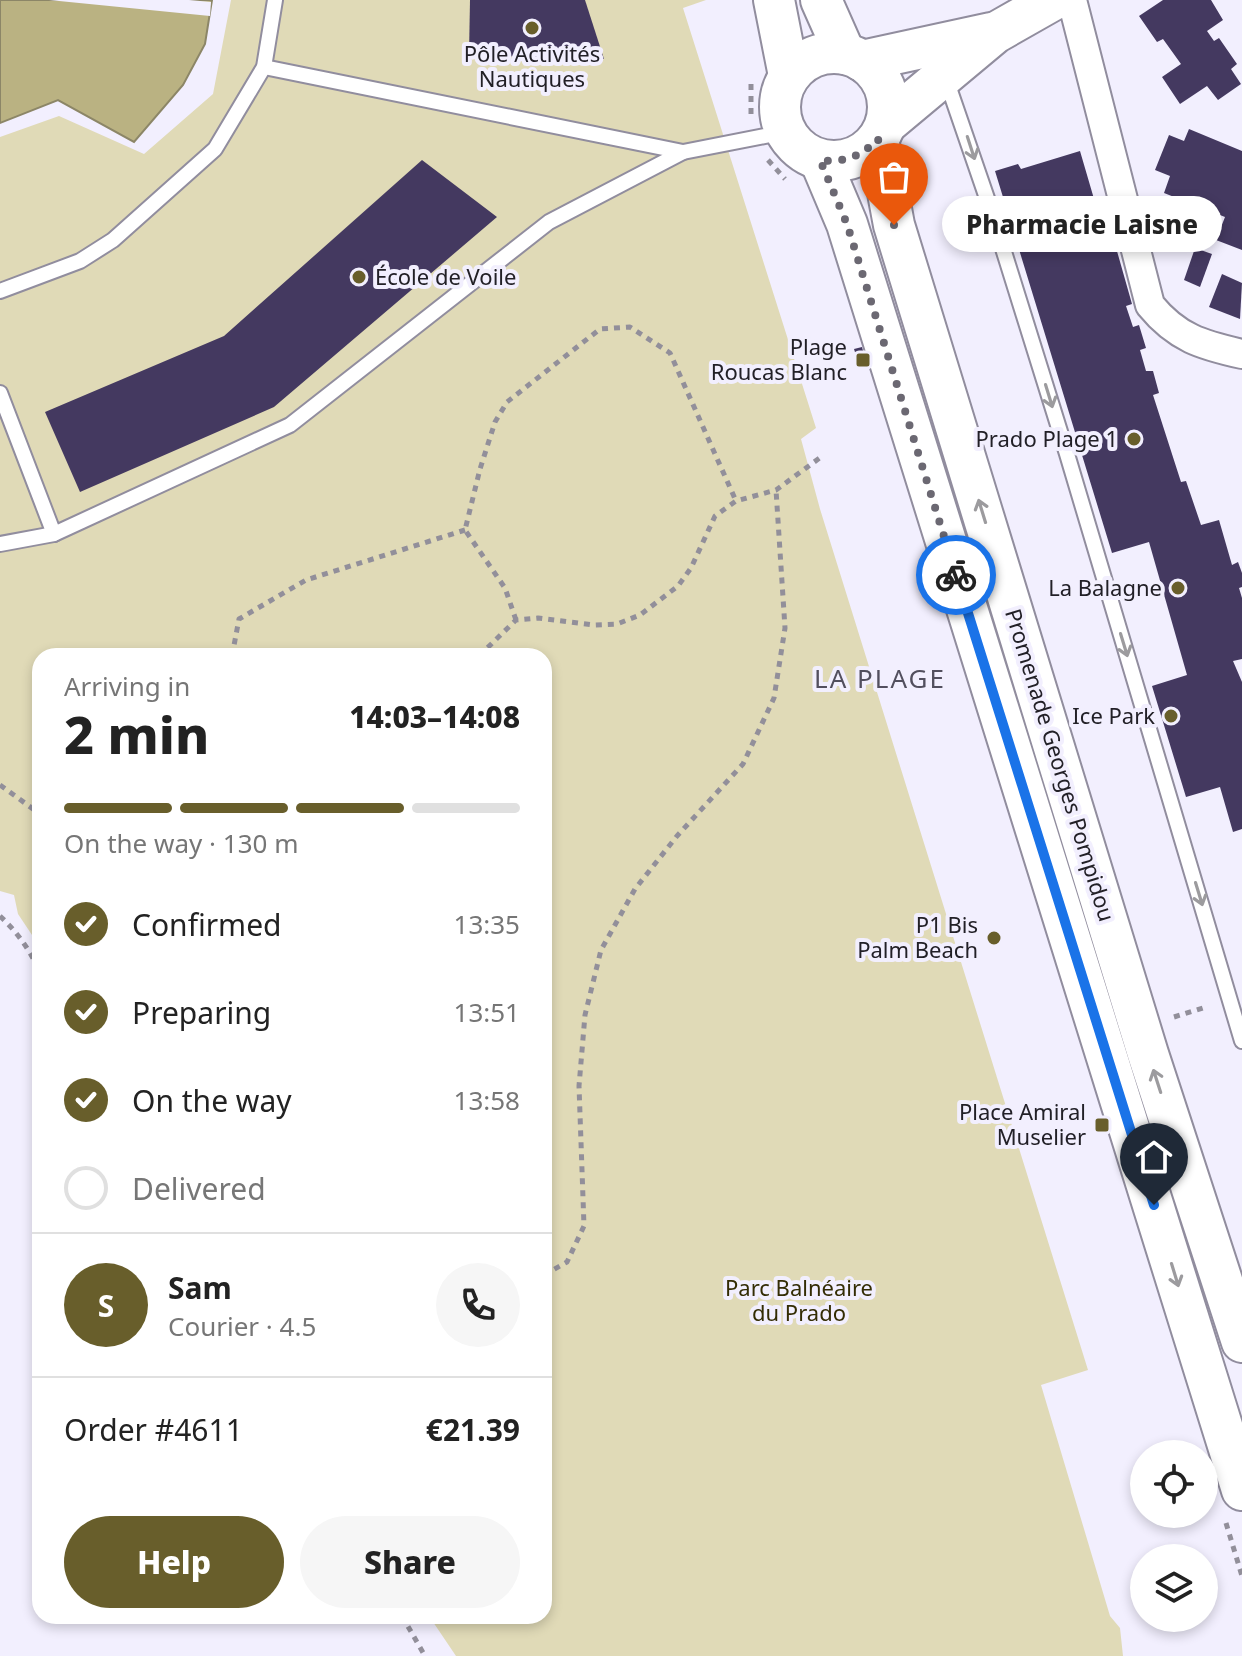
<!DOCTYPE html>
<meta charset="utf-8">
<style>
:root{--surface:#fff;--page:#f6f6f6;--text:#222;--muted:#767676;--line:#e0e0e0;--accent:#685e2b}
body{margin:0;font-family:"Noto Sans",sans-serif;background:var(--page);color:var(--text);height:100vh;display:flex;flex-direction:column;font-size:30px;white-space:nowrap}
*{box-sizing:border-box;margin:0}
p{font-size:26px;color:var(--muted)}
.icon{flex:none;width:44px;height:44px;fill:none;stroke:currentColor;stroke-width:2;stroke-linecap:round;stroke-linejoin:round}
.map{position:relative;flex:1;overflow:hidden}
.sheet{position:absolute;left:32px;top:648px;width:520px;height:976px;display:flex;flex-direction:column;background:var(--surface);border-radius:24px;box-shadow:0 4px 12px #0003}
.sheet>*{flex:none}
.controls{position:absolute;left:1130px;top:1440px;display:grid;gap:16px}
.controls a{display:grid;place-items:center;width:88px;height:88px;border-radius:50%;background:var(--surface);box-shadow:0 4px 12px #0003;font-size:40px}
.pin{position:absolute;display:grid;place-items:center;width:68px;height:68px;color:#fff;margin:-82px -34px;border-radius:50% 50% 50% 0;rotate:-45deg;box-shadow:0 0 8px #0007}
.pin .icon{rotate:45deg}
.courier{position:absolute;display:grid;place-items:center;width:80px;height:80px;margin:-40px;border:6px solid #1a73e8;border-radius:50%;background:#fff;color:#222;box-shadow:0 2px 10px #0007}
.bubble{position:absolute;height:56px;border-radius:28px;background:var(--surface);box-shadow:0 4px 12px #0003;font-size:26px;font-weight:800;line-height:56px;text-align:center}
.head em{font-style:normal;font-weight:800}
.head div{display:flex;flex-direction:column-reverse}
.head{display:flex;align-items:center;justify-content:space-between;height:136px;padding:0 32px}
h1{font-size:52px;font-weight:800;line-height:60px}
.bar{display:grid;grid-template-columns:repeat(4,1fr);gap:12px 8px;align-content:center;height:96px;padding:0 32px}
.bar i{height:10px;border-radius:6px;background:var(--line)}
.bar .selected{background:var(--accent)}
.bar p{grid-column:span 4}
.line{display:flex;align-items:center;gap:20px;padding:0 32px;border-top:2px solid var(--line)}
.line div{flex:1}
.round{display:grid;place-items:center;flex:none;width:84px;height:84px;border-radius:42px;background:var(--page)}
ol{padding:0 32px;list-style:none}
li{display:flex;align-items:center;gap:24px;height:88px}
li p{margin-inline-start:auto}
li .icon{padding:8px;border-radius:50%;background:var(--accent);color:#fff;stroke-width:4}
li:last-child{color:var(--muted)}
li i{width:44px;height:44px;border:4px solid var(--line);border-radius:50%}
.cta{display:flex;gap:16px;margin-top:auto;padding:16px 32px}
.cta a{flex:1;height:92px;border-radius:48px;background:var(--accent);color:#fff;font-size:32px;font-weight:800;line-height:92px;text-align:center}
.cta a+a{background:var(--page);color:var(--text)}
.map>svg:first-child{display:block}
</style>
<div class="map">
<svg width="1242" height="1656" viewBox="0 0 1242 1656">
<rect width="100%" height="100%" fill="#f2effe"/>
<polygon fill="#e0dab7" points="231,0 706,0 683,8 816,428 801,439 820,509 1088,1370 1041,1385 1110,1616 1120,1628 1123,1656 456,1656 429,1616 544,1616 544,656 40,656 40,947 18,914 14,895 0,891 0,137 59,116 144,154 213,94"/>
<polygon fill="#bab282" stroke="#8c8667" stroke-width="2" points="0,0 212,0 205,44 183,85 134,142 58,100 0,123"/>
<polygon fill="#f2effe" points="49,0 189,0 211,2 210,16"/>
<g fill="#443960">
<polygon points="470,0 585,0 604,59 469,55"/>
<polygon points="1163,0 1211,0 1223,20 1207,31 1214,41 1219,38 1237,64 1231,69 1241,84 1218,100 1207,86 1180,104 1162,77 1181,64 1163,39 1157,42 1139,16"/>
<polygon points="1189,129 1242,151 1242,250 1216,240 1225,217 1164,193 1170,176 1155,170 1169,135 1184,141"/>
<polygon points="1080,151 1099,216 1105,215 1113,237 1132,304 1126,306 1133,327 1139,325 1146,348 1140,350 1146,371 1153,371 1159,393 1153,395 1181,482 1186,481 1201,525 1219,520 1232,565 1238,562 1242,573 1242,587 1239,588 1242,598 1242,659 1233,661 1242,682 1242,829 1233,832 1220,787 1186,797 1152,686 1187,675 1149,542 1112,553 995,171 1018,164 1021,169"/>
<polygon points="422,160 497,217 274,407 80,492 45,412 224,336"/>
<polygon points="1195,248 1212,254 1200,287 1184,280"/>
<polygon points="1222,274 1242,283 1240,319 1209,307"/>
<polygon points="862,347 867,366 860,368 854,349"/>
</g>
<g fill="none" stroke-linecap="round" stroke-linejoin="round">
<g stroke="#918d9e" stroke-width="18">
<g id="lane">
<polyline points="264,67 683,152 785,132"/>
<polyline points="946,79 991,210 1067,454 1242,1041"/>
<polyline points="0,291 80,261 113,240 215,149 264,67 275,0"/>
<polyline points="0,393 54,534"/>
<polyline points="0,544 54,534 290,425 549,222 683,152"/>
</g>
</g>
<g stroke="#918d9e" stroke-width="32">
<path id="street" d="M1072,0L1150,305C1177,338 1202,345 1242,354"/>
</g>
<g stroke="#918d9e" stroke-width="44">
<g id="secondary">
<polyline points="774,0 789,76"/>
<polyline points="821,0 845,54"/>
<circle cx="834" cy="107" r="54"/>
<polyline points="862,61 991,33"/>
<polyline points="886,124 995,33 1053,0"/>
<polyline points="878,139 894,225 1148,1054 1242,1342"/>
<polyline points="820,160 847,224 1242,1490"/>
</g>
</g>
<g stroke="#928f9a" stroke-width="5" stroke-dasharray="6 6" stroke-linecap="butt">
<polyline points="751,84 751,114"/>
<polyline points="768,160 785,179"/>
<polyline points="516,620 505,588 465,530 480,469 495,422 507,402 600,329 630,327 670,353 736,501"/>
<polyline points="232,656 239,619 306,580 465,530"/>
<polyline points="479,656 516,620 538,618 593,625 617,624 640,615 678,586 691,568 715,516 736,501 776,490 821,457"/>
<polyline points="0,785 40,814"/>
<path d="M0,916C17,932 33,953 40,975"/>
<polyline points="1174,1017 1206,1007"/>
<polyline points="544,1275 567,1262 584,1226 579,1086 585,1015 601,950 635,889 677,836 743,764 774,698 785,628 776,490"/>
<polyline points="1226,1523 1242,1576"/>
<polyline points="402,1616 425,1656"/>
</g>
<use href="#lane" stroke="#fff" stroke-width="14"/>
<use href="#street" stroke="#fff" stroke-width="28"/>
<use href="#secondary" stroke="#fff" stroke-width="40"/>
</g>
<defs><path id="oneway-shaft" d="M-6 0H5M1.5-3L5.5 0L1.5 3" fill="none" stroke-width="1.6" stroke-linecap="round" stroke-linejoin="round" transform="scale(2)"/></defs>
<g stroke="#9c9b9e">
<use href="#oneway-shaft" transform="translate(971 148) rotate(72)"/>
<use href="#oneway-shaft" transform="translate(1049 396) rotate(73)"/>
<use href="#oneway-shaft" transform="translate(982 511) rotate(-107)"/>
<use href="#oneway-shaft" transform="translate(1124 645) rotate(73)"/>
<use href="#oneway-shaft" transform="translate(1199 894) rotate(73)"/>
<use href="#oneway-shaft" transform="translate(1157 1081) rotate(-108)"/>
<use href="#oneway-shaft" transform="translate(1175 1275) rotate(73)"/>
</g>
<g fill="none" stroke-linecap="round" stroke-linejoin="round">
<path stroke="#6b6872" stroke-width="8" stroke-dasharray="0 14.4" d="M894,225L878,139C860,157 844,163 820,160L847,224L956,575"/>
<polyline stroke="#1a73e8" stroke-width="10" points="956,575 1154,1205"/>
</g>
<g fill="#685e2b" stroke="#f2effe" stroke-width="3">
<circle cx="532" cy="28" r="8"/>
<circle cx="359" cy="277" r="8"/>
<rect x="855" y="352" width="16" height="16" rx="4"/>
<circle cx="1134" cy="439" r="8"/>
<circle cx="1178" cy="588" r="8"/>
<circle cx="1171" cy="716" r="8"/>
<circle cx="994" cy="938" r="8"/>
<rect x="1094" y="1117" width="16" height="16" rx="4"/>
</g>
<g text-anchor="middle" stroke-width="8" stroke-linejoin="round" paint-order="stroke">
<g font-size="22" fill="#222027" stroke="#f2effe" text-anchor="end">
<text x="532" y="62" text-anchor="middle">Pôle Activités<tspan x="532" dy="25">Nautiques</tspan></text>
<text x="375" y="285" text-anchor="start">École de Voile</text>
<text x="847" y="355">Plage<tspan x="847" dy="25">Roucas Blanc</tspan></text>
<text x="1118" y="447">Prado Plage 1</text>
<text x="1162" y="596">La Balagne</text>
<text x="1155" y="724">Ice Park</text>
<text x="978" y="933">P1 Bis<tspan x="978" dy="25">Palm Beach</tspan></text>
<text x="1086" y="1120">Place Amiral<tspan x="1086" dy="25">Muselier</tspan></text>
</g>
<g font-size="22" fill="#222027" stroke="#f2effe">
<text transform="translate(1060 765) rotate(73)" y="8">Promenade Georges Pompidou</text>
</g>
<g font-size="22" fill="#332c04" stroke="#f2effe">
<text x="799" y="1296">Parc Balnéaire<tspan x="799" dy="25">du Prado</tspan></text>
</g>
<g font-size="26" letter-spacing="2" fill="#524f5e" stroke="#f2effe">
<text x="880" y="688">LA PLAGE</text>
</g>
</g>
</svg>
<div class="controls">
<a><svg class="icon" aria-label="locate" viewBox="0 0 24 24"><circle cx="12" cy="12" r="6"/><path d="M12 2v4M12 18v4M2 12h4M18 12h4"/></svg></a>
<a><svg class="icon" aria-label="layers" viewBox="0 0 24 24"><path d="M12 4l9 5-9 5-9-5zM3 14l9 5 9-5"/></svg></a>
</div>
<div class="pin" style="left:894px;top:225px;background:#ea580c"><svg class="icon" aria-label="bag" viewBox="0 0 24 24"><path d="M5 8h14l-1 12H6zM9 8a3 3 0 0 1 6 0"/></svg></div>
<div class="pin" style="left:1154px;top:1205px;background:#1f2937"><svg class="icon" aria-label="home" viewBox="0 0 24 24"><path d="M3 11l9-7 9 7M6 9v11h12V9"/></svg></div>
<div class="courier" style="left:956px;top:575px"><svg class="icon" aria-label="bike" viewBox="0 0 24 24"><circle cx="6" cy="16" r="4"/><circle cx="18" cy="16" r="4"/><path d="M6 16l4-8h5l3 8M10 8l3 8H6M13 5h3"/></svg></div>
<div class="bubble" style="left:942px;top:196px;width:280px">Pharmacie Laisne</div>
<section class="sheet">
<div class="head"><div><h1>2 min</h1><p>Arriving in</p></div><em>14:03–14:08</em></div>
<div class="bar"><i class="selected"></i><i class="selected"></i><i class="selected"></i><i></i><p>On the way · 130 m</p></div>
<ol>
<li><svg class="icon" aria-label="check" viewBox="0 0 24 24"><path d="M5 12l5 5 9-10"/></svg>Confirmed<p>13:35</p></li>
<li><svg class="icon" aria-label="check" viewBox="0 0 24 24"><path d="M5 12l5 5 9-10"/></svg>Preparing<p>13:51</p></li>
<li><svg class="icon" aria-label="check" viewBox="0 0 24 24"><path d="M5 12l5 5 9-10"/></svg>On the way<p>13:58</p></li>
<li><i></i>Delivered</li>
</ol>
<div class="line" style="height:144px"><b class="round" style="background:var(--accent);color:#fff">S</b><div><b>Sam</b><p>Courier · 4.5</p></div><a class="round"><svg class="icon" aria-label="phone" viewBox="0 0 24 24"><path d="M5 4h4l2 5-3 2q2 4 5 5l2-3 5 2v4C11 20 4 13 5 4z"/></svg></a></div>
<div class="line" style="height:104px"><div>Order #4611</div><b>€21.39</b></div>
<div class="cta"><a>Help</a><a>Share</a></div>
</section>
</div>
